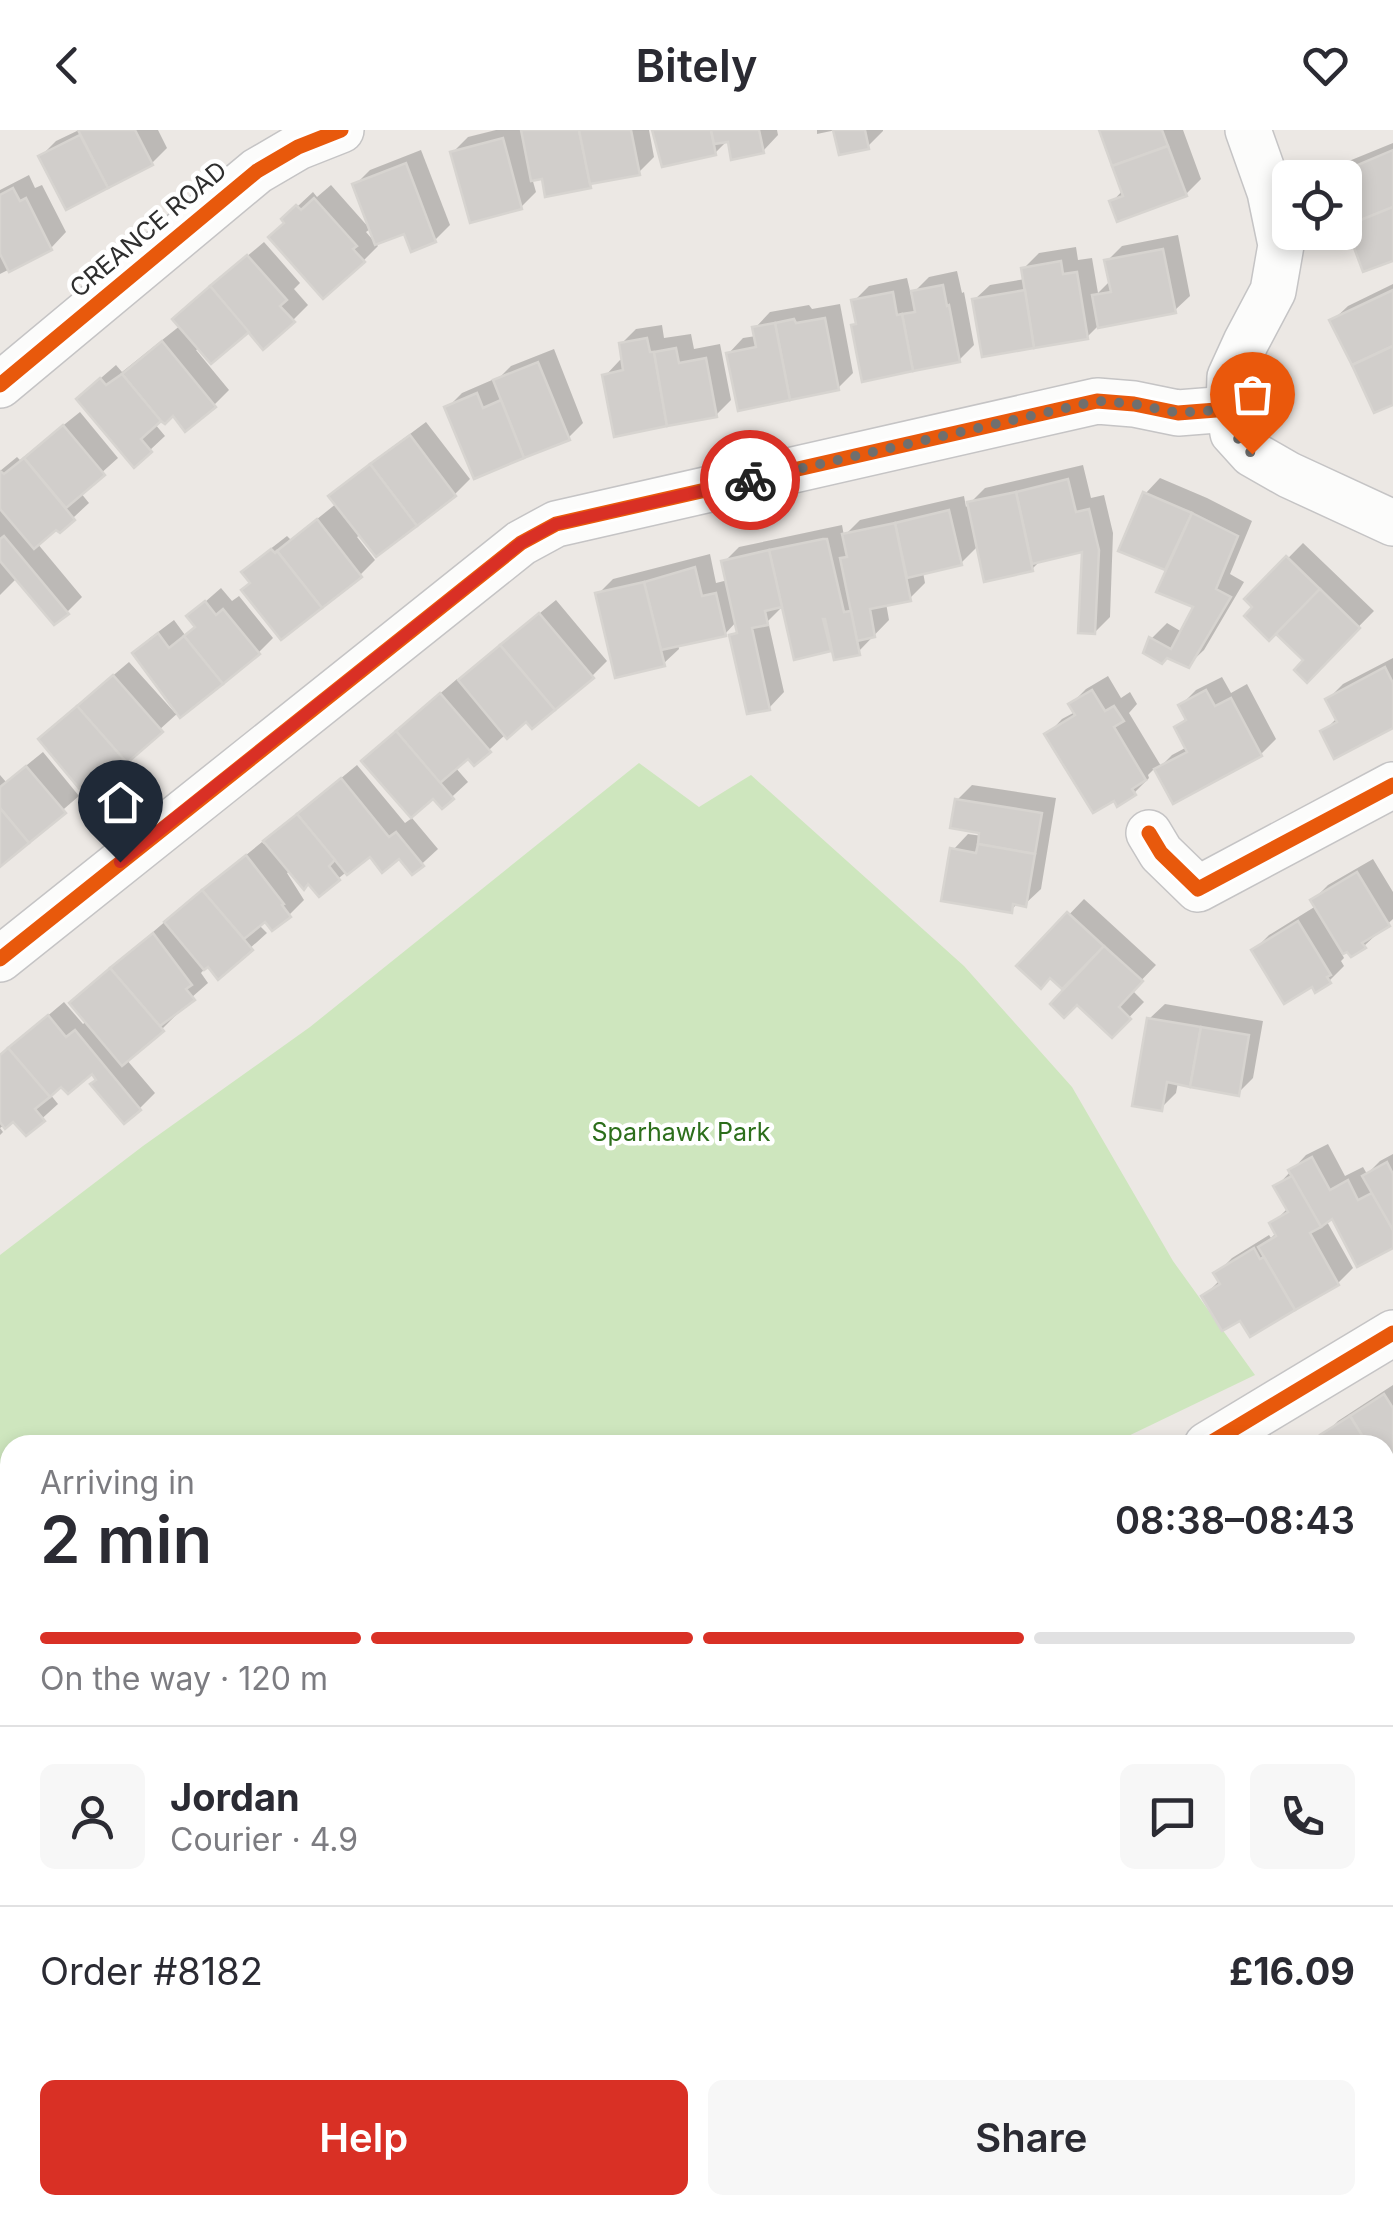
<!DOCTYPE html>
<meta charset="utf-8">
<style>
:root{--surface:#fff;--page:#f7f7f7;--text:#2b2b33;--muted:#7c7c81;--line:#e1e1e2;--accent:#d93025}
body{margin:0;font-family:Inter,sans-serif;background:var(--page);color:var(--text);height:100vh;display:flex;flex-direction:column;font-size:38px;white-space:nowrap}
*{box-sizing:border-box;margin:0}
p{font-size:32px;color:var(--muted)}
.icon{flex:none;width:55px;height:55px;fill:none;stroke:currentColor;stroke-width:2;stroke-linecap:round;stroke-linejoin:round}
.map{position:relative;flex:1;overflow:hidden}
.details{position:absolute;left:0px;top:1305px;width:1395px;height:780px;display:flex;flex-direction:column;background:var(--surface);border-radius:30px 30px 0 0;box-shadow:0 5px 15px #0003}
.details>*{flex:none}
.buttons{position:absolute;left:1272px;top:30px;display:grid;gap:20px}
.buttons a{display:grid;place-items:center;width:90px;height:90px;border-radius:15px;background:var(--surface);box-shadow:0 5px 15px #0003;font-size:50px}
.pin{position:absolute;display:grid;place-items:center;width:85px;height:85px;color:#fff;margin:-102px -42px;border-radius:50% 50% 50% 0;rotate:-45deg;box-shadow:0 0 10px #0007}
.pin .icon{rotate:45deg}
.courier{position:absolute;display:grid;place-items:center;width:100px;height:100px;margin:-50px;border:8px solid #d93025;border-radius:50%;background:#fff;color:#222;box-shadow:0 2px 12px #0007}
.headline em{font-style:normal;font-weight:600}
.headline div{display:flex;flex-direction:column-reverse}
.headline{display:flex;align-items:center;justify-content:space-between;height:170px;padding:0 40px}
h1{font-size:65px;font-weight:600;line-height:75px}
.bar{display:grid;grid-template-columns:repeat(4,1fr);gap:15px 10px;align-content:center;height:120px;padding:0 40px}
.bar i{height:12px;border-radius:8px;background:var(--line)}
.bar .on{background:var(--accent)}
.bar p{grid-column:span 4}
.line{display:flex;align-items:center;gap:25px;padding:0 40px;border-top:2px solid var(--line)}
.line div{flex:1}
.round{display:grid;place-items:center;flex:none;width:105px;height:105px;border-radius:15px;background:var(--page)}
.primary-button{display:flex;gap:20px;margin-top:auto;padding:20px 40px}
.primary-button a{flex:1;height:115px;border-radius:15px;background:var(--accent);color:#fff;font-size:40px;font-weight:600;line-height:115px;text-align:center}
.primary-button a+a{background:var(--page);color:var(--text)}
header{display:flex;justify-content:space-between;align-items:center;height:130px;padding:0 40px;background:var(--surface);font-size:45px;font-weight:600}
.map>svg:first-child{display:block}
</style>
<header><svg class="icon" aria-label="back" viewBox="0 0 24 24"><path d="M15 5l-7 7 7 7"/></svg>Bitely<svg class="icon" aria-label="heart" viewBox="0 0 24 24"><path d="M12 20l-8-8c-3-5 5-10 8-4 3-6 11-1 8 4z"/></svg></header>
<div class="map">
<svg width="1393" height="2085" viewBox="0 0 1393 2085">
<rect width="100%" height="100%" fill="#ece8e4"/>
<polygon fill="#e6e0d3" points="382,2075 516,2075 512,2085 389,2085"/>
<polygon fill="#cee6be" points="639,633 699,677 751,645 964,836 1072,957 1173,1131 1255,1245 1122,1309 1115,1315 10,1315 10,1518 0,1503 0,1125 143,1016 310,897"/>
<g fill="#0003">
<polygon points="79,0 158,0 167,18 152,33 67,77 41,26 56,11"/>
<polygon points="496,0 649,0 654,27 639,42 595,51 590,56 544,46 532,48 536,62 521,77 453,22 468,7"/>
<polygon points="654,0 777,0 778,5 763,21 730,8 715,23"/>
<polygon points="817,0 883,0 883,1 868,16 836,0 817,4"/>
<polygon points="1102,0 1183,0 1201,49 1186,64 1112,72 1123,60"/>
<polygon points="1393,13 1393,128 1365,139 1345,90 1345,48 1330,48 1344,33"/>
<polygon points="421,20 450,95 435,110 406,100 355,55 370,40"/>
<polygon points="29,45 35,58 42,55 66,102 51,118 0,144 0,60"/>
<polygon points="331,55 370,99 366,102 378,116 363,131 284,89 313,62 317,67"/>
<polygon points="1178,105 1190,166 1174,181 1098,196 1087,207 974,170 990,155 1025,149 1023,139 1039,123 1076,117 1078,130 1092,128 1098,163 1111,150 1107,131 1122,116"/>
<polygon points="264,112 300,153 294,159 308,175 293,190 250,198 196,220 229,260 214,275 173,283 161,288 155,294 165,306 150,320 94,254 116,235 122,242 181,195 190,174"/>
<polygon points="957,141 962,163 964,162 974,215 959,230 854,196 858,192 854,171 869,156 907,148 911,165 929,147"/>
<polygon points="1393,154 1393,272 1332,191 1348,176"/>
<polygon points="840,174 853,243 838,258 728,224 743,208 756,206 755,198 770,182 809,175 812,179"/>
<polygon points="662,195 664,208 691,204 694,219 720,214 731,270 716,285 605,246 620,230 624,229 621,214 636,199"/>
<polygon points="554,219 583,293 568,308 447,278 462,263 492,250 494,253 511,236"/>
<polygon points="80,282 118,328 80,362 89,373 60,400 56,396 37,413 82,467 67,482 17,448 0,465 0,341 17,327 20,330"/>
<polygon points="426,292 470,349 455,364 377,424 361,404 357,407 375,430 360,445 253,452 245,442 260,427 287,406 291,410 337,373 332,366 347,351"/>
<polygon points="1083,335 1091,368 1104,365 1113,403 1110,487 1095,502 1085,418 1042,429 1032,439 979,415 961,433 923,442 925,453 910,468 886,473 889,490 858,522 834,518 796,527 784,475 768,491 784,562 769,578 732,506 738,500 737,491 725,504 678,514 679,519 663,534 598,464 613,449 710,424 716,453 728,450 724,432 739,417 842,395 844,406 860,390 964,366 966,377 985,358"/>
<polygon points="1160,348 1207,368 1252,391 1230,444 1244,452 1204,520 1188,535 1168,525 1146,522 1152,508 1167,493 1182,502 1196,476 1168,439 1121,419 1145,364"/>
<polygon points="1303,413 1374,481 1307,549 1307,530 1276,501 1248,469"/>
<polygon points="221,458 232,471 239,466 273,508 258,523 179,582 88,664 56,594 129,532 175,583 178,581 135,523 150,508 174,490 185,505 197,496 189,486"/>
<polygon points="556,470 607,531 592,546 506,604 475,633 468,625 455,637 468,652 442,676 379,616 457,549 459,552 476,535"/>
<polygon points="1393,528 1393,595 1323,602 1338,587 1328,569 1343,554"/>
<polygon points="1108,546 1121,568 1130,562 1137,574 1129,583 1161,636 1172,625 1187,617 1177,597 1187,587 1181,575 1196,560 1222,547 1231,563 1247,554 1276,609 1261,624 1174,671 1156,637 1148,645 1149,648 1134,663 1047,605 1062,589 1075,582 1071,574 1086,559"/>
<polygon points="43,622 79,666 0,734 0,645 6,652"/>
<polygon points="357,635 405,693 412,688 438,719 413,742 400,726 370,723 319,764 309,751 291,740 287,743 304,770 289,785 265,788 258,794 267,803 219,846 209,834 201,843 208,853 175,882 177,884 162,899 126,929 155,963 140,978 99,949 93,941 61,954 50,964 58,974 26,1003 13,989 0,998 3,1002 0,1005 0,926 64,872 83,894 87,891 88,858 182,777 262,712 264,714 282,697"/>
<polygon points="972,655 1056,668 1041,759 1025,774 1018,773 1011,780 953,720 968,704 982,706 957,670"/>
<polygon points="1373,729 1393,762 1393,789 1364,816 1347,818 1341,822 1344,828 1341,831 1344,836 1329,851 1313,854 1254,820 1269,805 1316,776 1313,770 1328,755"/>
<polygon points="1084,769 1156,835 1132,860 1144,872 1112,905 1051,845 1020,836"/>
<polygon points="1165,874 1263,891 1253,948 1238,963 1178,952 1176,963 1161,978 1149,889"/>
<polygon points="1328,1014 1345,1046 1363,1037 1367,1044 1380,1031 1393,1024 1393,1115 1333,1086 1326,1090 1353,1138 1338,1153 1250,1203 1241,1187 1204,1166 1220,1150 1217,1143 1232,1128 1269,1105 1271,1108 1277,1102 1272,1094 1288,1078 1276,1057 1306,1025"/>
<polygon points="1393,1255 1393,1350 1391,1347 1385,1353 1385,1315 1329,1315 1323,1306 1338,1291"/>
<polygon points="1389,1404 1393,1412 1393,1425 1385,1433 1385,1406"/>
<polygon points="10,1632 10,1676 0,1683 0,1639"/>
<polygon points="10,1687 10,1793 0,1779 0,1695"/>
<polygon points="0,1938 10,1952 10,2012 0,2019"/>
<polygon points="1385,1981 1393,1994 1393,2037 1385,2042"/>
<polygon points="1387,2050 1393,2057 1393,2085 1333,2085 1347,2075 1385,2075"/>
<polygon points="686,2075 777,2075 767,2085 677,2085"/>
<polygon points="838,2075 871,2075 877,2085 826,2085"/>
<polygon points="381,2077 387,2085 370,2085"/>
</g>
<g fill="#d1cecb" stroke="#d7d4d0" stroke-width="2.5">
<polygon points="78,0 135,0 153,35 108,58"/>
<polygon points="521,0 579,0 591,58 545,67 542,49 531,51"/>
<polygon points="579,0 631,0 640,45 590,54"/>
<polygon points="652,0 711,0 716,25 662,37"/>
<polygon points="711,0 759,0 764,23 731,30 728,12 714,14"/>
<polygon points="833,0 865,0 869,19 839,25"/>
<polygon points="1099,0 1162,0 1168,16 1112,36"/>
<polygon points="80,5 108,58 66,80 38,26"/>
<polygon points="503,8 522,79 470,93 450,22"/>
<polygon points="1168,16 1187,66 1117,92 1109,71 1123,66 1112,36"/>
<polygon points="1393,20 1393,77 1346,96 1345,48 1327,48"/>
<polygon points="406,33 436,112 411,122 404,104 375,115 352,54"/>
<polygon points="13,58 20,71 26,68 52,120 9,142 0,124 0,65"/>
<polygon points="314,68 357,116 353,119 365,132 323,169 268,107 284,93 281,89 296,75 301,80"/>
<polygon points="1393,77 1393,131 1363,142 1346,96"/>
<polygon points="1163,119 1176,183 1098,198 1092,165 1111,162 1104,130"/>
<polygon points="247,125 287,170 280,176 295,192 263,220 210,156"/>
<polygon points="1061,131 1063,144 1077,142 1088,209 1034,218 1021,138"/>
<polygon points="943,155 947,176 949,175 960,232 913,241 902,184 915,182 911,161"/>
<polygon points="210,156 249,202 211,234 172,189"/>
<polygon points="1025,160 1034,218 982,227 972,169"/>
<polygon points="1393,160 1393,216 1352,235 1329,190"/>
<polygon points="893,162 897,185 902,184 913,241 862,252 851,195 856,194 851,170"/>
<polygon points="825,188 839,260 790,270 775,193 794,189 796,193"/>
<polygon points="775,193 790,270 738,281 726,223 756,217 752,197"/>
<polygon points="647,208 650,222 654,222 667,296 614,307 602,245 623,240 619,213"/>
<polygon points="162,211 216,277 185,302 173,286 165,294 161,291 122,244"/>
<polygon points="1393,216 1393,275 1374,283 1352,235"/>
<polygon points="676,218 679,233 706,228 717,287 667,296 654,222"/>
<polygon points="538,232 570,310 524,328 493,250"/>
<polygon points="122,244 161,291 141,309 152,322 134,338 76,269 100,248 106,255"/>
<polygon points="477,263 483,278 501,270 524,328 474,349 444,277"/>
<polygon points="63,295 105,345 66,378 24,328"/>
<polygon points="410,305 456,366 417,396 370,334"/>
<polygon points="24,328 75,390 60,403 56,400 34,419 0,379 0,341 4,344"/>
<polygon points="370,334 417,396 376,427 328,366"/>
<polygon points="1068,349 1076,382 1089,379 1099,420 1095,504 1078,503 1082,422 1032,434 1016,362"/>
<polygon points="1016,362 1033,441 984,452 967,372"/>
<polygon points="1143,362 1192,383 1165,440 1118,421"/>
<polygon points="949,380 962,435 907,448 895,393"/>
<polygon points="1192,383 1238,406 1216,459 1231,467 1189,538 1167,528 1162,534 1143,523 1149,507 1171,519 1193,477 1156,462"/>
<polygon points="317,389 362,447 322,478 277,421"/>
<polygon points="895,393 911,471 870,479 875,507 857,511 840,428 847,427 842,404"/>
<polygon points="4,406 69,484 54,495 0,431 0,409"/>
<polygon points="823,409 827,409 844,482 851,481 860,525 834,530 825,489 823,489 831,521 794,530 769,420"/>
<polygon points="271,419 275,423 277,421 322,478 281,510 241,460 250,453 241,442"/>
<polygon points="769,420 782,477 765,481 768,495 752,498 770,580 747,584 729,505 737,503 721,431"/>
<polygon points="1286,426 1320,459 1269,511 1244,486 1252,477 1244,469"/>
<polygon points="695,437 702,466 716,463 726,506 661,520 644,452"/>
<polygon points="644,452 665,536 615,548 595,463"/>
<polygon points="1320,459 1360,498 1307,553 1294,540 1303,530 1276,504"/>
<polygon points="205,471 216,485 223,479 260,524 223,554 184,506 195,497 186,486"/>
<polygon points="539,483 594,548 555,580 500,515"/>
<polygon points="158,503 169,518 184,506 223,554 180,588 132,523"/>
<polygon points="500,515 555,580 532,599 526,592 507,609 458,550"/>
<polygon points="1385,537 1393,553 1393,598 1334,629 1320,601 1337,592 1325,569"/>
<polygon points="113,545 163,602 127,633 77,576"/>
<polygon points="1092,560 1105,581 1114,576 1124,591 1114,597 1146,650 1132,659 1136,665 1117,677 1114,671 1093,683 1044,604 1075,585 1068,574"/>
<polygon points="1206,560 1215,576 1231,568 1262,626 1173,674 1154,639 1187,622 1174,597 1186,590 1178,575"/>
<polygon points="440,563 491,622 474,636 468,629 440,653 396,601"/>
<polygon points="77,576 127,633 87,668 38,609"/>
<polygon points="396,601 454,669 442,679 433,669 411,688 361,631"/>
<polygon points="26,636 66,683 29,713 0,678 0,657"/>
<polygon points="341,648 389,707 396,702 424,736 412,745 399,729 382,743 370,727 347,745 297,684"/>
<polygon points="955,669 1042,683 1035,724 978,714 979,703 950,698"/>
<polygon points="0,678 29,713 0,737"/>
<polygon points="297,684 335,730 329,736 340,750 319,767 308,754 304,760 263,711"/>
<polygon points="978,714 1035,724 1026,777 1013,774 1012,783 941,771 950,718 976,723"/>
<polygon points="246,725 284,774 282,775 291,787 272,801 265,792 244,809 202,760"/>
<polygon points="1357,742 1390,796 1362,813 1366,818 1351,827 1347,822 1343,824 1310,770"/>
<polygon points="202,760 253,820 218,850 208,837 204,840 164,792"/>
<polygon points="1067,782 1104,816 1062,859 1050,848 1041,859 1016,836"/>
<polygon points="1298,791 1331,845 1327,847 1331,853 1315,863 1312,857 1284,874 1251,820"/>
<polygon points="153,803 192,855 186,859 195,870 160,896 110,838"/>
<polygon points="1104,816 1143,851 1119,877 1131,889 1112,908 1077,875 1064,888 1050,874"/>
<polygon points="110,838 164,901 122,936 69,873"/>
<polygon points="48,885 66,907 75,900 141,980 124,994 90,954 96,950 92,944 68,964 61,957 50,967 8,918"/>
<polygon points="1147,888 1201,897 1190,957 1167,952 1162,981 1132,976"/>
<polygon points="1201,897 1249,905 1239,966 1190,957"/>
<polygon points="8,918 50,967 35,979 45,991 26,1006 13,992 5,999 0,992 0,925"/>
<polygon points="1312,1027 1330,1060 1348,1050 1358,1070 1372,1063 1393,1100 1393,1118 1357,1137 1332,1089 1321,1097 1288,1040"/>
<polygon points="1387,1032 1393,1044 1393,1100 1362,1046"/>
<polygon points="1292,1046 1321,1097 1310,1103 1339,1155 1295,1180 1258,1117 1276,1106 1269,1093 1288,1082 1273,1056"/>
<polygon points="1254,1118 1260,1129 1264,1127 1295,1180 1250,1207 1240,1191 1222,1201 1201,1166 1220,1154 1213,1143"/>
<polygon points="1384,1264 1393,1278 1393,1355 1385,1341 1385,1315 1368,1315 1350,1286"/>
<polygon points="1350,1286 1368,1315 1326,1315 1320,1305"/>
<polygon points="1393,1572 1393,1623 1385,1627 1385,1576"/>
<polygon points="1393,1646 1393,1699 1391,1700 1385,1688 1385,1649"/>
<polygon points="0,1653 10,1667 10,1679 0,1686"/>
<polygon points="3,1694 10,1701 10,1768 0,1775 0,1696"/>
<polygon points="10,1768 10,1797 0,1783 0,1775"/>
<polygon points="0,1973 10,1987 10,2015 0,2022"/>
<polygon points="1393,2060 1393,2085 1336,2085 1352,2075 1385,2075 1385,2065"/>
<polygon points="128,2075 194,2075 201,2082 197,2085 136,2085"/>
<polygon points="683,2075 723,2075 734,2085 673,2085"/>
<polygon points="723,2075 767,2075 759,2085 734,2085"/>
<polygon points="997,2075 1061,2075 1075,2085 999,2085 993,2081"/>
<polygon points="1061,2075 1105,2075 1100,2081 1093,2076 1087,2085 1075,2085"/>
</g>
<g fill="none" stroke-linecap="round" stroke-linejoin="round">
<g stroke="#c5c4c5" stroke-width="48">
<g id="street">
<polyline points="1248,0 1270,62 1281,115 1273,161 1246,212 1230,247 1229,279 1233,303 1252,324 1289,345 1393,393"/>
<polyline points="0,255 257,41 298,17 341,0"/>
<polyline points="1149,703 1161,723 1198,759 1393,655"/>
<polyline points="0,829 521,413 556,394 1097,271 1134,274 1178,283 1229,279"/>
<polyline points="1207,1315 1393,1203"/>
<polyline points="0,1872 10,1885"/>
<polyline points="1385,1888 1393,1900"/>
<polyline points="580,2085 588,2075"/>
<polyline points="1186,2085 1192,2075"/>
</g>
</g>
<use href="#street" stroke="#fcfcfb" stroke-width="45"/>
<g stroke="#fff" stroke-width="21">
<g id="cycleway">
<polyline points="0,255 257,41 298,17 341,0"/>
<polyline points="1149,703 1161,723 1198,759 1393,655"/>
<polyline points="0,829 521,413 556,394 1097,271 1134,274 1178,283 1229,279"/>
<polyline points="1207,1315 1393,1203"/>
</g>
</g>
<use href="#cycleway" stroke="#e8590c" stroke-width="15"/>
</g>
<g fill="none" stroke-linecap="round" stroke-linejoin="round">
<polyline stroke="#706f6e" stroke-width="10" stroke-dasharray="0 18" points="750,350 1097,271 1134,274 1178,283 1230,279 1233,303 1252,324"/>
<polyline stroke="#d93025" stroke-width="12" points="120,732 521,413 556,394 750,350"/>
</g>
<g text-anchor="middle" stroke-width="9" stroke-linejoin="round" paint-order="stroke">
<g font-size="25" fill="#2e2e2e" stroke="#fff">
<text transform="translate(148 99) rotate(-40)" y="9">CREANCE ROAD</text>
</g>
<g font-size="25" fill="#2c6e1b" stroke="#fff">
<text x="681" y="1011">Sparhawk Park</text>
</g>
</g>
</svg>
<div class="buttons">
<a><svg class="icon" aria-label="locate" viewBox="0 0 24 24"><circle cx="12" cy="12" r="6"/><path d="M12 2v4M12 18v4M2 12h4M18 12h4"/></svg></a>
</div>
<div class="pin" style="left:1252px;top:324px;background:#ea580c"><svg class="icon" aria-label="bag" viewBox="0 0 24 24"><path d="M5 8h14l-1 12H6zM9 8a3 3 0 0 1 6 0"/></svg></div>
<div class="pin" style="left:120px;top:732px;background:#1f2937"><svg class="icon" aria-label="home" viewBox="0 0 24 24"><path d="M3 11l9-7 9 7M6 9v11h12V9"/></svg></div>
<div class="courier" style="left:750px;top:350px"><svg class="icon" aria-label="bike" viewBox="0 0 24 24"><circle cx="6" cy="16" r="4"/><circle cx="18" cy="16" r="4"/><path d="M6 16l4-8h5l3 8M10 8l3 8H6M13 5h3"/></svg></div>
<section class="details">
<div class="headline"><div><h1>2 min</h1><p>Arriving in</p></div><em>08:38–08:43</em></div>
<div class="bar"><i class="on"></i><i class="on"></i><i class="on"></i><i></i><p>On the way · 120 m</p></div>
<div class="line" style="height:180px"><a class="round"><svg class="icon" aria-label="person" viewBox="0 0 24 24"><circle cx="12" cy="8" r="4"/><path d="M4 21q1-7 8-7t8 7"/></svg></a><div><b>Jordan</b><p>Courier · 4.9</p></div><a class="round"><svg class="icon" aria-label="chat" viewBox="0 0 24 24"><path d="M4 5h16v11H9l-5 4z"/></svg></a><a class="round"><svg class="icon" aria-label="phone" viewBox="0 0 24 24"><path d="M5 4h4l2 5-3 2q2 4 5 5l2-3 5 2v4C11 20 4 13 5 4z"/></svg></a></div>
<div class="line" style="height:130px"><div>Order #8182</div><b>£16.09</b></div>
<div class="primary-button"><a>Help</a><a>Share</a></div>
</section>
</div>
